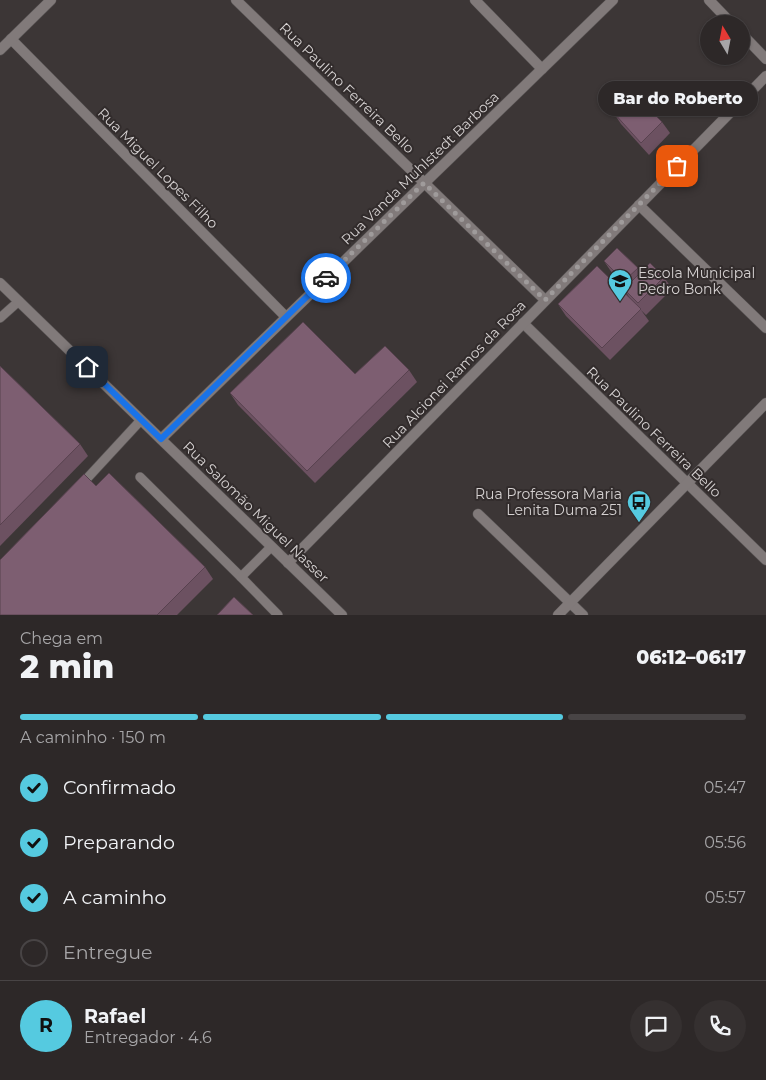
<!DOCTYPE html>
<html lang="pt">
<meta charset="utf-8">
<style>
:root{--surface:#2d2828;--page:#353030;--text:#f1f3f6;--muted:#a7a6a8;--line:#484445;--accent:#55cae0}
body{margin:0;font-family:Montserrat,sans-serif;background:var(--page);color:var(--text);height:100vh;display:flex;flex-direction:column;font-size:19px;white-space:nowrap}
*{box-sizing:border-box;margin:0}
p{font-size:16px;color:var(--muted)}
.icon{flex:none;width:28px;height:28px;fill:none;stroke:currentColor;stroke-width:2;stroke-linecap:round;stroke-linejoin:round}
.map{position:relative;height:615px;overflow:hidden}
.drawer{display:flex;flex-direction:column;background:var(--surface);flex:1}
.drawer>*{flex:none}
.needle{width:32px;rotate:350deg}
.tools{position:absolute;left:700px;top:15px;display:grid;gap:10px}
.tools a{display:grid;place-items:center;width:50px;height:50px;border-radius:50%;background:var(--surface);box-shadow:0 1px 4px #0004,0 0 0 1px var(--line);font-size:25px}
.pin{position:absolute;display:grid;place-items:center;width:42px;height:42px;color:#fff;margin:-21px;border-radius:10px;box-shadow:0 2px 8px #0006}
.courier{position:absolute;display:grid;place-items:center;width:50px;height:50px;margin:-25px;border:4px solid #1a73e8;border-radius:50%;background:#fff;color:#222;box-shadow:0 1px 6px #0007}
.bubble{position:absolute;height:35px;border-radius:18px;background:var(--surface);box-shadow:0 1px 4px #0004,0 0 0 1px var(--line);font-size:16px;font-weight:800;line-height:35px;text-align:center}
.summary em{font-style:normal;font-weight:800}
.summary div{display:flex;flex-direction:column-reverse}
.summary{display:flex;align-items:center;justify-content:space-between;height:85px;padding:0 20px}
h1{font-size:32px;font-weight:800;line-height:38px}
.bar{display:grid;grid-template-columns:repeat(4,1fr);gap:8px 5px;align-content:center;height:60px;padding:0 20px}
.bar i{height:6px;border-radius:4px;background:var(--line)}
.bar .current{background:var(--accent)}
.bar p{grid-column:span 4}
.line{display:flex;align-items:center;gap:12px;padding:0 20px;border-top:1px solid var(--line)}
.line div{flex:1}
.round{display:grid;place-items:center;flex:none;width:52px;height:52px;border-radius:26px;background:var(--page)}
ol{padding:0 20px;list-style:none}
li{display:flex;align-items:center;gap:15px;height:55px}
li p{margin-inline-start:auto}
li .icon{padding:5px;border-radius:50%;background:var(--accent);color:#111;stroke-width:4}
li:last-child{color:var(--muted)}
li i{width:28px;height:28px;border:2px solid var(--line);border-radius:50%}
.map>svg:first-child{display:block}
</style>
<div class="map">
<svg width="766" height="615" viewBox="0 0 766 615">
<rect width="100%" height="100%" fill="#3c3636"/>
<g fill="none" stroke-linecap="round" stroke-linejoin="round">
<g stroke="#585454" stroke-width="10">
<g id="service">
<polyline points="0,318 19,301"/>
<polyline points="140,477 241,577"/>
<polyline points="80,486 141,420"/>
<polyline points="271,547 241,577 278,615"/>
</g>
</g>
<g stroke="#585454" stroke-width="11">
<g id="minor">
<polyline points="236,0 545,300"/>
<polyline points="475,0 542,69"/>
<polyline points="709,0 732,24"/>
<polyline points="741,33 766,59"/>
<polyline points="11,39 286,317"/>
<polyline points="0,50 51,0"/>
<polyline points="639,205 766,328"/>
<polyline points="523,323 766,560"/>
<polyline points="161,439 613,0"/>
<polyline points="478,514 583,615"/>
<polyline points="288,563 766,76"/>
<polyline points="558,615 766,403"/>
</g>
</g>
<g stroke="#585454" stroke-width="11">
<polyline id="tertiary" points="0,283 342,615"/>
</g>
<use href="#service" stroke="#817a7a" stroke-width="9"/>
<use href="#minor" stroke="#817a7a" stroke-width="10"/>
<use href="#tertiary" stroke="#817a7a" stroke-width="10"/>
</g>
<g fill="#6c5161">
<polygon points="613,112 662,122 670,133 649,155 621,124"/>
<polygon points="604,261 638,268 641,272 664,277 672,289 646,315 641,310 649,321 610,360 566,316 558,304 631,300 624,289 626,286 612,273"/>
<polygon points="0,366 80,444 88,456 0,546"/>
<polygon points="409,370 417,382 315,483 238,405 230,393 355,374"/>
<polygon points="96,486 205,567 213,579 177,615 0,615"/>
</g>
<g fill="#7d5e71" stroke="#58424f">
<polygon points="633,93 662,122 641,143 613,112"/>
<polygon points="617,248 638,268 624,281 604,261"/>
<polygon points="650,263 664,277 638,303 624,289"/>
<polygon points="597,266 641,309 602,348 558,304"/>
<polygon points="303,322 355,374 385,346 409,370 307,471 230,393"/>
<polygon points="0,366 80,444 0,525"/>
<polygon points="109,473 205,567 157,615 0,615 0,560 84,474 96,486"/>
<polygon points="234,597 253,615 217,615"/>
</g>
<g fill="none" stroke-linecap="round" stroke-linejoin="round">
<polyline stroke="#9f9b9b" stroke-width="5" stroke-dasharray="0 9" points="326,278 424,183 545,300 677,166"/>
<polyline stroke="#1a73e8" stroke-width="6" points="87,367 161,439 326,278"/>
</g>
<defs>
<g id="school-pin" transform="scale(1.25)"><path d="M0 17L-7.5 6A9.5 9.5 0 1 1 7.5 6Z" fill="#55cae0" stroke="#322c2c"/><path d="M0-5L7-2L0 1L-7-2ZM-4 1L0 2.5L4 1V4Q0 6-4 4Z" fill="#111"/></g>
<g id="bus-pin" transform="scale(1.25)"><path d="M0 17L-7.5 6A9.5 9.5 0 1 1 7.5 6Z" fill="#55cae0" stroke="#322c2c"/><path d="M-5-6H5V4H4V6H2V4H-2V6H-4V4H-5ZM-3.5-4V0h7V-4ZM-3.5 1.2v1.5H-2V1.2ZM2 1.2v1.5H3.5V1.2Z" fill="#111"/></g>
</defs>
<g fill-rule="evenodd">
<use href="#school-pin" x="620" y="281"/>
<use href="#bus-pin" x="639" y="502"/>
</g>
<g text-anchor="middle" stroke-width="4" stroke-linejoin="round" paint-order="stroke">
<g font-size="14" fill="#d5d1d1" stroke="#322c2c">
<text transform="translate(347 88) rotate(44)" y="5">Rua Paulino Ferreira Bello</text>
<text transform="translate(158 168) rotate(45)" y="5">Rua Miguel Lopes Filho</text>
<text transform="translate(420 168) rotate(-44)" y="5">Rua Vanda Muhlstedt Barbosa</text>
<text transform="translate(454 374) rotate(-46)" y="5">Rua Alcionei Ramos da Rosa</text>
<text transform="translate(654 432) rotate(44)" y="5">Rua Paulino Ferreira Bello</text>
<text transform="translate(256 512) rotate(44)" y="5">Rua Salomão Miguel Nasser</text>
</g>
<g font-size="14" fill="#d5d1d1" stroke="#322c2c" text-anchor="start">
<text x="638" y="278">Escola Municipal<tspan x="638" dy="16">Pedro Bonk</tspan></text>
<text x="622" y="499" text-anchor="end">Rua Professora Maria<tspan x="622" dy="16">Lenita Duma 251</tspan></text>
</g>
</g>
</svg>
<div class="tools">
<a><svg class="needle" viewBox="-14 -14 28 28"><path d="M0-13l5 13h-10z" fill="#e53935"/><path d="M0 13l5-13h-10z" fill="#a7a6a8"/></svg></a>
</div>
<div class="pin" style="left:677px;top:166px;background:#ea580c"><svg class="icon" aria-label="bag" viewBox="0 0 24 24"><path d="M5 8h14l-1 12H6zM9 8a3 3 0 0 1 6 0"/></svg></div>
<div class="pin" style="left:87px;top:367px;background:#1f2937"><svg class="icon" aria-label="home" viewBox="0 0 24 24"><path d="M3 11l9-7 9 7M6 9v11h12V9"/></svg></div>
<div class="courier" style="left:326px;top:278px"><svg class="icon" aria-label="car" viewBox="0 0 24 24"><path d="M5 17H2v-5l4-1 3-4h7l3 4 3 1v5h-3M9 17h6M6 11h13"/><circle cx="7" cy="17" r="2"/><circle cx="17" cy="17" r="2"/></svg></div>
<div class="bubble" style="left:598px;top:81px;width:160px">Bar do Roberto</div>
</div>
<section class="drawer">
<div class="summary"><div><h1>2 min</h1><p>Chega em</p></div><em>06:12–06:17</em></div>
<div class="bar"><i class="current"></i><i class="current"></i><i class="current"></i><i></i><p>A caminho · 150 m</p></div>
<ol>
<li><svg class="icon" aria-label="check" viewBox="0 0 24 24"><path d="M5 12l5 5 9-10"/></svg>Confirmado<p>05:47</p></li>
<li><svg class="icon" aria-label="check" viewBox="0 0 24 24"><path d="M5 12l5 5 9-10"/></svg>Preparando<p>05:56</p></li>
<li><svg class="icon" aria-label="check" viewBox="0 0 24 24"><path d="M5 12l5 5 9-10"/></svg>A caminho<p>05:57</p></li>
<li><i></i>Entregue</li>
</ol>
<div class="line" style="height:90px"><b class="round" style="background:var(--accent);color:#111">R</b><div><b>Rafael</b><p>Entregador · 4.6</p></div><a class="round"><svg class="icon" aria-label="chat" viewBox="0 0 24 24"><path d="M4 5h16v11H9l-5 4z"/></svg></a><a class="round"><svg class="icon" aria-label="phone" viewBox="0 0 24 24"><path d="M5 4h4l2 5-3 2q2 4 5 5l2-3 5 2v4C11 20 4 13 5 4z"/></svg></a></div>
</section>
